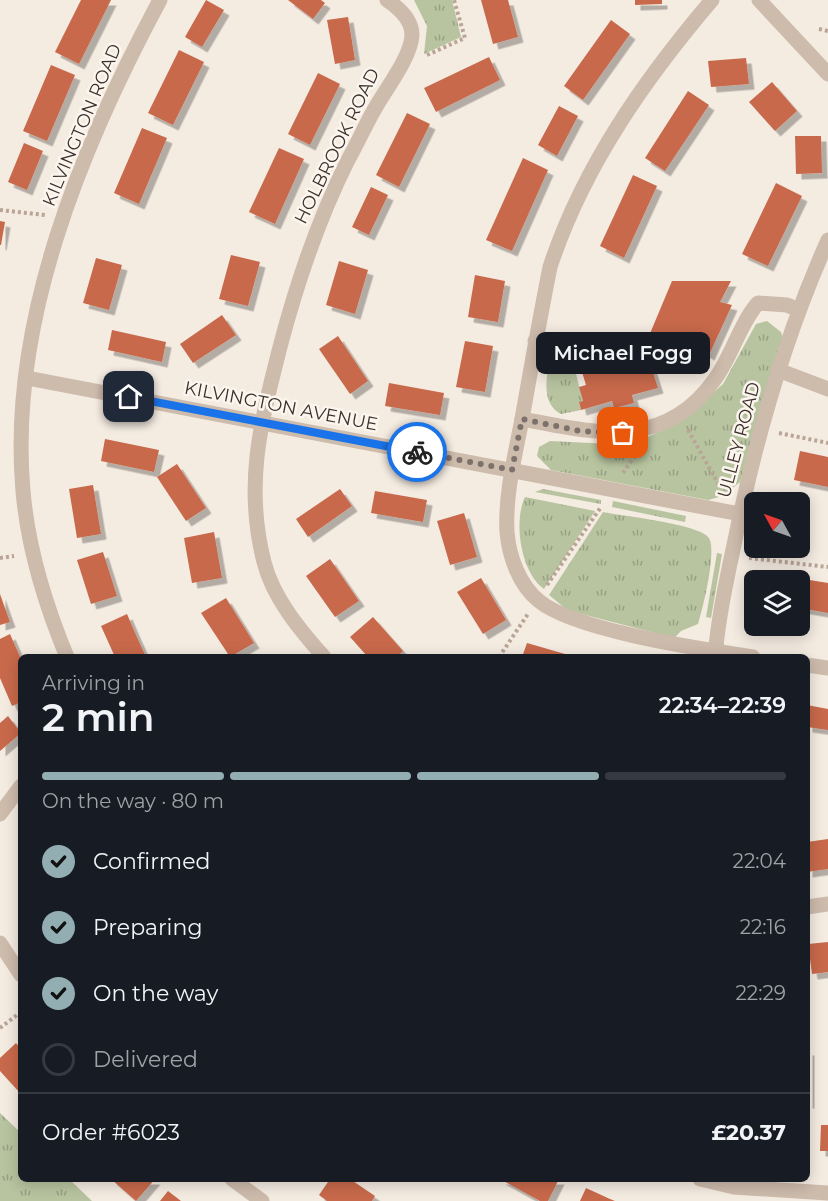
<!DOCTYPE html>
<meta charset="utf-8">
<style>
:root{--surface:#171b24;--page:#20242c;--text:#f1f3f6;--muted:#9ea1a6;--line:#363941;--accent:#92aeb2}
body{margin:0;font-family:Montserrat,sans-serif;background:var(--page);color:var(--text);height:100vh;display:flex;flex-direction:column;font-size:22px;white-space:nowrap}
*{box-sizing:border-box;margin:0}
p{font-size:20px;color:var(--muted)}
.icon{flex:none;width:33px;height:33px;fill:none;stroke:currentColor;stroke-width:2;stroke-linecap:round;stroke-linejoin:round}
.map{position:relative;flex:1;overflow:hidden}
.details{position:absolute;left:18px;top:654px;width:792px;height:528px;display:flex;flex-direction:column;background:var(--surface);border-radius:9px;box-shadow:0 3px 15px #0003}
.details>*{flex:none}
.needle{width:39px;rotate:310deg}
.controls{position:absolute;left:744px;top:492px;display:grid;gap:12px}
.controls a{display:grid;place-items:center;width:66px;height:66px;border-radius:9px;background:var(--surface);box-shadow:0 3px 15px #0003;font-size:30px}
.pin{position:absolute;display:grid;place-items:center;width:51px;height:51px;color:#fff;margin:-26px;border-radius:12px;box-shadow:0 3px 9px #0006}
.courier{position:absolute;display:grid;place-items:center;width:60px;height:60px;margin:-30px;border:4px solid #1a73e8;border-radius:50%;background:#fff;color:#222;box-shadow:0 2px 8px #0007}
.bubble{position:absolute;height:42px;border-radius:9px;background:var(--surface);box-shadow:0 3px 15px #0003;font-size:20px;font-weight:600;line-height:42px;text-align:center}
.headline em{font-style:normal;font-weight:600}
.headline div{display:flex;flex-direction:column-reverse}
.headline{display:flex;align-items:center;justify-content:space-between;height:102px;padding:0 24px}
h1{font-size:39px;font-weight:600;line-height:45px}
.bar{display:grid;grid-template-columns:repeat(4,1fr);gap:9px 6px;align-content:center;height:72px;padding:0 24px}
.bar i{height:8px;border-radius:4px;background:var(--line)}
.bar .on{background:var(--accent)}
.bar p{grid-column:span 4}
.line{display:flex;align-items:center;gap:15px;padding:0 24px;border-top:2px solid var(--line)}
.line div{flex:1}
ol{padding:0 24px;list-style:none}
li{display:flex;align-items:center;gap:18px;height:66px}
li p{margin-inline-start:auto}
li .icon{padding:6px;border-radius:50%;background:var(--accent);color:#111;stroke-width:4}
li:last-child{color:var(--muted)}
li i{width:33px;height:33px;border:3px solid var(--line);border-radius:50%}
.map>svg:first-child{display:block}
</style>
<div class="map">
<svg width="828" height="1201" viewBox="0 0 828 1201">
<defs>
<pattern id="grass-tufts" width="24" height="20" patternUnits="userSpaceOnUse" patternTransform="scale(1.5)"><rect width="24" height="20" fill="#b8c4a0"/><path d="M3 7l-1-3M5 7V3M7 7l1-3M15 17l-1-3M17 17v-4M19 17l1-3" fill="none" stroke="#97a083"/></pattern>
<filter id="shadow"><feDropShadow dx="5.5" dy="5.5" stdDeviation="0" flood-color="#0004"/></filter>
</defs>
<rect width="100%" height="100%" fill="#f4ebe1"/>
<g fill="url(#grass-tufts)">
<polygon points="414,0 452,0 461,37 424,54 427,26"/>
<polygon points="767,321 781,332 783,339 740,482 723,496 708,500 551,470 537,456 539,447 550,441 631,445 683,420 723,384 756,324"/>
<path d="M549,362L574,366L583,401L579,403L581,410L561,414C542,404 546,381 549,362Z"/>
<polygon points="543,489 601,500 601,504 535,492"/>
<path d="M525,497L595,511L544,589C521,573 513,522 525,497Z"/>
<polygon points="613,501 686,516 685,522 612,507"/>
<path d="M603,512C622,516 700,524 709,538C717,551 703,608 698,624L681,631L674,638L578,613L566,609L549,595Z"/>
<polygon points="717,553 722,554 711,618 706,617"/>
<polygon points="0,1113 21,1133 21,1179 69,1179 92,1201 0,1201"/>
</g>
<g fill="#c8694b" filter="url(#shadow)">
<polygon points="81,0 111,0 79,64 55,52"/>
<polygon points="206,0 224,10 202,47 185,37"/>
<polygon points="288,0 321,0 325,3 313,19"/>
<polygon points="481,0 508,0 518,37 493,44"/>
<polygon points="635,0 662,0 662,4 635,5"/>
<polygon points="348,17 355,60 335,64 327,20"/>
<polygon points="611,20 630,34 583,100 564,86"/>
<polygon points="179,50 204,62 173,125 148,113"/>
<polygon points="489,57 500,80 436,112 424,88"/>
<polygon points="746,58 749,84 711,87 708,61"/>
<polygon points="51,65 75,75 47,141 23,131"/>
<polygon points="318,73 340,84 310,145 288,134"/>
<polygon points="772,82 797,111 775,131 749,102"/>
<polygon points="688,91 709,105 665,171 645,158"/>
<polygon points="559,106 578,116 557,156 538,145"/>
<polygon points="407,113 430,124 399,187 376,175"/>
<polygon points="142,128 167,138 139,204 114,193"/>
<polygon points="795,136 821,136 822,173 796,174"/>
<polygon points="24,143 43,151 27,190 8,182"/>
<polygon points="279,148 304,159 275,224 249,212"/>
<polygon points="523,158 548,170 512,251 486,240"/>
<polygon points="633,175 657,186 624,258 600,246"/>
<polygon points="776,183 802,196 768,266 742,254"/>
<polygon points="371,187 388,195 369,235 352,227"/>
<polygon points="0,221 5,222 1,245 0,245"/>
<polygon points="231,255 260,262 248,306 219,299"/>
<polygon points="96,258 122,265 109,310 83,303"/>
<polygon points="339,261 368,270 355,314 326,305"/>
<polygon points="475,275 505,281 498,322 468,317"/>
<polygon points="672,281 731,281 720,302 732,305 709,355 689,344 685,351 670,346 664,361 646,343"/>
<polygon points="222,315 236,335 193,363 180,344"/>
<polygon points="112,330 166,342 162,362 108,350"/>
<polygon points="338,336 368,381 350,394 319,349"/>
<polygon points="465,341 493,346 485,392 456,387"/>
<polygon points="629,358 632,371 651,366 658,388 632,395 634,403 614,408 612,401 581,410 579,402 583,401 579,387 586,385 582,372"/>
<polygon points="389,383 444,393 440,415 385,406"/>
<polygon points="105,439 159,450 154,472 101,461"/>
<polygon points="800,451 828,457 828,487 794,480"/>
<polygon points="177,464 206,508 186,521 157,477"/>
<polygon points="93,485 101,534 77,538 69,489"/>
<polygon points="340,489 352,506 308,537 296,519"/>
<polygon points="375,491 427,500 423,522 371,513"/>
<polygon points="464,513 477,557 450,565 437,521"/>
<polygon points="214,532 222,578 192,583 184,538"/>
<polygon points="103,552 117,596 91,604 77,560"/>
<polygon points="330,559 359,601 335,617 306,576"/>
<polygon points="773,574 828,583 828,613 800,608 800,580 772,580"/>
<polygon points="481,578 506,620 483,634 457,592"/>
<polygon points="0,594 10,622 0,625"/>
<polygon points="226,598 254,643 230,657 201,613"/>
<polygon points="127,614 136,635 146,657 115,657 101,626"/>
<polygon points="373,617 403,651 397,657 368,657 350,637"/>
<polygon points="10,634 21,659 21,702 12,706 0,678 0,639"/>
<polygon points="527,643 572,656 572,657 522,657"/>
<polygon points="807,705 828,709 828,730 807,727"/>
<polygon points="8,716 21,733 0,751 0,723"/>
<polygon points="828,839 828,869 807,872 807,842"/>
<polygon points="828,942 828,972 812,974 808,944"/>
<polygon points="16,1043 21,1049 21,1094 0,1071 0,1058"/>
<rect x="807" y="1050" width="2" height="53"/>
<polygon points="821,1125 828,1125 828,1151 820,1151"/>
<polygon points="111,1179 155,1179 136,1201"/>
<polygon points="330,1179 350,1179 375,1196 372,1201 327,1201 319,1195"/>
<polygon points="500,1179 559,1179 548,1201 540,1201"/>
<polygon points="586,1188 610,1199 615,1201 580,1201"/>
<polygon points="168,1191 181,1201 160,1201"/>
</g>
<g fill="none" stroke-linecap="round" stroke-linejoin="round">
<g stroke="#b9a596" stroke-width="4" stroke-dasharray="3 3" stroke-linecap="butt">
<polyline points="819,29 828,31"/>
<polyline points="427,55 465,38 454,0"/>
<polyline points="0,210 45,215"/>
<polyline points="688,430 720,487"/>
<polyline points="779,433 828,443"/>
<polyline points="623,473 641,447"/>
<polyline points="0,558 14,556"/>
<polyline points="749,558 828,567"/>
<polyline points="547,585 601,507"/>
<polyline points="499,657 528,614"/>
<polyline points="0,1028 21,1012"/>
</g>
<g stroke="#cdbbac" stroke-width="15">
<path d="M712,0C644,80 583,167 550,267C540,317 531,368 522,419C515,456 505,494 507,532C509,556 519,585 539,601C576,631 702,649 753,657"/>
<polyline points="759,0 828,74"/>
<polyline points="535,341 564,348"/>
<polyline points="778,370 828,389"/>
<polyline points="27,378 740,514"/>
<path d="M522,419C595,433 665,451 715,379C732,356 739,325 758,303L787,305L799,310"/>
<path d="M67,657C45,604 28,549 23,491C8,323 82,145 160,0"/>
<path d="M324,657C300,630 273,598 264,562C244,484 261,422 280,347C297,282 318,220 348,160C357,144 364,128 373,112C384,91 411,58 412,35C412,19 399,8 387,0"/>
<path d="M715,657C718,618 727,578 735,540C756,437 785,336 828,240"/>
<polyline points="807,665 828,668"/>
<polyline points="0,814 21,786"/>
<polyline points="807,907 828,904"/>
<polyline points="0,943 21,975"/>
<polyline points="232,1179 262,1201"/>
<polyline points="700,1179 734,1187 828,1193"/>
</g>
</g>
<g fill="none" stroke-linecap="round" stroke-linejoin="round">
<polyline stroke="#7c716b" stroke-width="6" stroke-dasharray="0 10.8" points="417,452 512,470 522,419 580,431 623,433"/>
<polyline stroke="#1a73e8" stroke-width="8" points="129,397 417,452"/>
</g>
<g text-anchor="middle" stroke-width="5" stroke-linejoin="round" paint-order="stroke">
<g font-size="18" fill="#3b302b" stroke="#fbf5ee">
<text transform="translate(82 125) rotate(-67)" y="6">KILVINGTON ROAD</text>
<text transform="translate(337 146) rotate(-64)" y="6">HOLBROOK ROAD</text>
<text transform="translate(281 406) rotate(11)" y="6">KILVINGTON AVENUE</text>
<text transform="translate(739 440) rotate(-75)" y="6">ULLEY ROAD</text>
</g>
</g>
</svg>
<div class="controls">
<a><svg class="needle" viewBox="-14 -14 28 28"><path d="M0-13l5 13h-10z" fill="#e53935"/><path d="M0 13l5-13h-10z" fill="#9ea1a6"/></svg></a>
<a><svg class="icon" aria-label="layers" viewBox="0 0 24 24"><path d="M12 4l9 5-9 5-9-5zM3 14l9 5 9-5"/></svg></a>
</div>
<div class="pin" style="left:623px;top:433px;background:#ea580c"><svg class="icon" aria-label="bag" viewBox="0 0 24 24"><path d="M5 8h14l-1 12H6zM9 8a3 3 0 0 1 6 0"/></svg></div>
<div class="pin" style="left:129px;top:397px;background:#1f2937"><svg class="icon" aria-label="home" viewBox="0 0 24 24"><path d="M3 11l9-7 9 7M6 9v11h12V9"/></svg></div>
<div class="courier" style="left:417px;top:452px"><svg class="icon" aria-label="bike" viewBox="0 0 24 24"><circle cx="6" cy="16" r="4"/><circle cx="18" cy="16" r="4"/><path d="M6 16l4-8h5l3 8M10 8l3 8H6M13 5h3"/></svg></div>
<div class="bubble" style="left:536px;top:332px;width:174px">Michael Fogg</div>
<section class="details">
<div class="headline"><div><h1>2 min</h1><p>Arriving in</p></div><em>22:34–22:39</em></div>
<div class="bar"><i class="on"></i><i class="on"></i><i class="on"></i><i></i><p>On the way · 80 m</p></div>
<ol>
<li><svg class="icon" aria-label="check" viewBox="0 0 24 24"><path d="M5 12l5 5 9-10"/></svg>Confirmed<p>22:04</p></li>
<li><svg class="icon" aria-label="check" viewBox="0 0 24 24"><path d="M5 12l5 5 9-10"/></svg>Preparing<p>22:16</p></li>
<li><svg class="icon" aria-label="check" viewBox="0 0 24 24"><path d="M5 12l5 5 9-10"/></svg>On the way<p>22:29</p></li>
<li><i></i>Delivered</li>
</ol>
<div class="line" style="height:78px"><div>Order #6023</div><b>£20.37</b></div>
</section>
</div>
